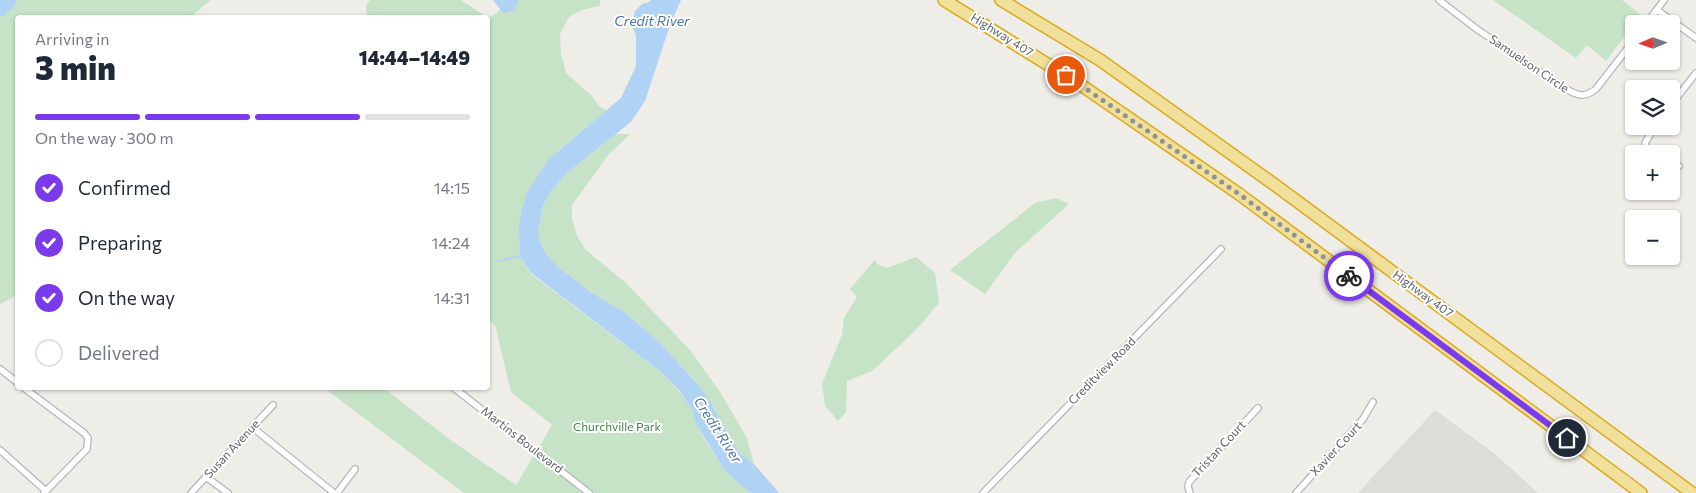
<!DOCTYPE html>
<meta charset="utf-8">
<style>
:root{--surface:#fff;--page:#f2f2f3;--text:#1f2937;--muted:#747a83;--line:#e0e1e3;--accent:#7c3aed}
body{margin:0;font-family:Commissioner,sans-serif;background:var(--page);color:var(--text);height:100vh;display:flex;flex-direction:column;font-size:19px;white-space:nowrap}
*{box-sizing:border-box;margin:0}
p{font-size:16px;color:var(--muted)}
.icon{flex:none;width:28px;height:28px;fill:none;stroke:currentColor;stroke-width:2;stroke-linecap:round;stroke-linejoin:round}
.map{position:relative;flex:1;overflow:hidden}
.drawer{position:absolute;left:15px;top:15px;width:475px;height:375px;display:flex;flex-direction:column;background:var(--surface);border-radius:5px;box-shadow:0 1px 4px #0004}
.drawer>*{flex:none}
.needle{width:32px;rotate:268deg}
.buttons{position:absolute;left:1625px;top:15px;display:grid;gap:10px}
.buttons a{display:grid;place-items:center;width:55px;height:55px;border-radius:5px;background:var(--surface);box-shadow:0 1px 4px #0004;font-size:25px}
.pin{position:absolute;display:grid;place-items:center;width:42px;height:42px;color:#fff;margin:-21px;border:2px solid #fff;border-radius:50%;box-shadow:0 1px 5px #0007}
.courier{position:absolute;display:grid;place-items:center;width:50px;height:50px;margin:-25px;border:4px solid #7c3aed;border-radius:50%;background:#fff;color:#222;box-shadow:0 1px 6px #0007}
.overview em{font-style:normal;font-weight:800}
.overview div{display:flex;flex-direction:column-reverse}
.overview{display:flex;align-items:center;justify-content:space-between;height:85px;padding:0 20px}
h1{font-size:32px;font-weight:800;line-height:38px}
.bar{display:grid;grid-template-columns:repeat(4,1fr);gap:8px 5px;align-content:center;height:60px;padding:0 20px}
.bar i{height:6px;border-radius:4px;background:var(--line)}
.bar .selected{background:var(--accent)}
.bar p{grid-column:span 4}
ol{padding:0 20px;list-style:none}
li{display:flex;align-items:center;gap:15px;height:55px}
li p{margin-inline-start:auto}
li .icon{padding:5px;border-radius:50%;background:var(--accent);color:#fff;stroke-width:4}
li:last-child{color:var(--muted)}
li i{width:28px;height:28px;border:2px solid var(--line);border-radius:50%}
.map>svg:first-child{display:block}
</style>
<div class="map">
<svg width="1696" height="493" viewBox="0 0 1696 493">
<rect width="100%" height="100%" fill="#eeede7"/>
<polygon fill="#dedcd9" points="1435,410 1495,454 1538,493 1358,493"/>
<g fill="#c6e3c8">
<polygon points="0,0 211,0 195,13 195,17 18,18 17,295 0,304"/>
<path d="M370,0H461L488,18L497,13L508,0H601L599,6L582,10L569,17L560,34L561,53L566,73L591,95L600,107L607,110L549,159L542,170L520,256L530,273L661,372C672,384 683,394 691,408C695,414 695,421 698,426C711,452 727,477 752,493H464L324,388H384L449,439L516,485L552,425L511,392L495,325L488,319V18L367,17L366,6Z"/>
<polygon points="1493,0 1622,0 1641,15 1606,61 1587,45 1576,58"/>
<polygon points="616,134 630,134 608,155 572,205 572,218 577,236 586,250 627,284 690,350 720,392 747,438 754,464 739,453 711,403 700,387 660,343 626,313 592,293 558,267 546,254 541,245 538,231 543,206 550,192 568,172"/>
<polygon points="1056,198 1069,204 1015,253 985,294 950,270 1035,203"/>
<polygon points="916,257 935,273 939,303 915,331 872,371 847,381 846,412 838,421 825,405 822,384 842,335 844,318 857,297 850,289 875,260 877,264 887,268"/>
</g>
<g fill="#b0d3f5">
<polygon points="0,0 16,0 16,4 4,16 0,16"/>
<polygon points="493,0 519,0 514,10 503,13"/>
<polygon points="651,0 681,0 670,25 645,101 631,122 568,172 550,192 543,206 538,231 541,245 546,254 558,267 592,293 626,313 660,343 700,387 711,403 739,453 754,464 779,493 752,493 740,485 723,468 697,425 692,410 680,391 661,372 530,272 520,256 519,223 526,194 549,159 621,98 636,66 636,36 632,25 635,11 642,4 649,2"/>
</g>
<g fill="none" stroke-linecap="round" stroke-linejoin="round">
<polyline stroke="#b0d3f5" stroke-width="2" points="498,261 520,256"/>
<g stroke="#b4b6ba" stroke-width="8">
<g id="street">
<path d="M1439,0L1478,30L1566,89C1578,96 1585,98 1596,89L1634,40"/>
<polyline points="1657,10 1696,38"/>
<polyline points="1646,24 1664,0"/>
<polyline points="1671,105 1696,73"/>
<polyline points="1648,154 1645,143 1655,126"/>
<polyline points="1671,163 1679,166"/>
<polyline points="0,369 18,383"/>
<polyline points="24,388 84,433 88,438 87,449 44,493"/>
<polyline points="454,388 589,493"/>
<polyline points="252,427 334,493"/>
<polyline points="0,450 46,491"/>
<polyline points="206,477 228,493"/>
<polyline points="191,493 273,405"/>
<polyline points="337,493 355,469"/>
<polyline points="983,493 1221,249"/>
<polyline points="1190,493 1188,487 1189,482 1258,408"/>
<polyline points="1296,493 1363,419 1373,402"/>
</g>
</g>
<g stroke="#daaa1b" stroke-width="14">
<g id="highway">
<polyline points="944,0 1081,85 1239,194 1641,493"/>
<polyline points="1001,0 1100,60 1275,185 1692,493"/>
</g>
</g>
<use href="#street" stroke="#fff" stroke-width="5.5"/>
<use href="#highway" stroke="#f1e09c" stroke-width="11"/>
</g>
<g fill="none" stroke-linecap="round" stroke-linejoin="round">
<polyline stroke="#909292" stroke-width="5" stroke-dasharray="0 9" points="1066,75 1239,194 1349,276"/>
<polyline stroke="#7c3aed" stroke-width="6" points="1349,276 1567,438"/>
</g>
<g text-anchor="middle" stroke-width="4" stroke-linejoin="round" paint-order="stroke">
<g font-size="12" fill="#5e6165" stroke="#fff">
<text transform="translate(1002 35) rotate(32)" y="4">Highway 407</text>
<text transform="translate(1529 64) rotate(34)" y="4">Samuelson Circle</text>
<text transform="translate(1423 294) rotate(36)" y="4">Highway 407</text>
<text transform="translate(1102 371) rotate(-45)" y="4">Creditview Road</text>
<text transform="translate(522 440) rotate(38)" y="4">Martins Boulevard</text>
<text transform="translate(232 449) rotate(-47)" y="4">Susan Avenue</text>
<text transform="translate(1219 449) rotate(-47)" y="4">Tristan Court</text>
<text transform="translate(1336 449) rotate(-47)" y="4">Xavier Court</text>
</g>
<g font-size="12" fill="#408247" stroke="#fff">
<text x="617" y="431">Churchville Park</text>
</g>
<g font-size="14" font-style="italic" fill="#4e74a6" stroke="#fff">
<text x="652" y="26">Credit River</text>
<text transform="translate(718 430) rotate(57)" y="5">Credit River</text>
</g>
</g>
</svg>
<div class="buttons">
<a><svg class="needle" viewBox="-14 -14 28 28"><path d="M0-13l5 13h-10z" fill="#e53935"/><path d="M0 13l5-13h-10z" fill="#747a83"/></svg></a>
<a><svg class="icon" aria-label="layers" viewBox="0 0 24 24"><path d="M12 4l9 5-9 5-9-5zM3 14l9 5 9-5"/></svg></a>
<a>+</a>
<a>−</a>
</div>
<div class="pin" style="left:1066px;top:75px;background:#ea580c"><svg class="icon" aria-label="bag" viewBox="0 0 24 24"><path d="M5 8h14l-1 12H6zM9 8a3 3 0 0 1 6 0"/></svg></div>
<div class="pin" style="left:1567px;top:438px;background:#1f2937"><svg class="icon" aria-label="home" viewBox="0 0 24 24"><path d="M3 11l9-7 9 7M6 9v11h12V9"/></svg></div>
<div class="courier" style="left:1349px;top:276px"><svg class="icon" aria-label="bike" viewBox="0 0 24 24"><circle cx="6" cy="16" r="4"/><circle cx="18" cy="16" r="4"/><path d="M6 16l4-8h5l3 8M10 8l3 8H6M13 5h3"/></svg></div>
<section class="drawer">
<div class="overview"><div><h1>3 min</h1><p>Arriving in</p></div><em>14:44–14:49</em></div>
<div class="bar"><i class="selected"></i><i class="selected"></i><i class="selected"></i><i></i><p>On the way · 300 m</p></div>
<ol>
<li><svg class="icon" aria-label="check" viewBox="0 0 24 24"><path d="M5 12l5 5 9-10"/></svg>Confirmed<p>14:15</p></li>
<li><svg class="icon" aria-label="check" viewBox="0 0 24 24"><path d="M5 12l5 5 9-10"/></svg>Preparing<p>14:24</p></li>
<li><svg class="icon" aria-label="check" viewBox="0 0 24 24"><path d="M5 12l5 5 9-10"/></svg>On the way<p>14:31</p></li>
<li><i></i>Delivered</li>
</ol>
</section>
</div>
